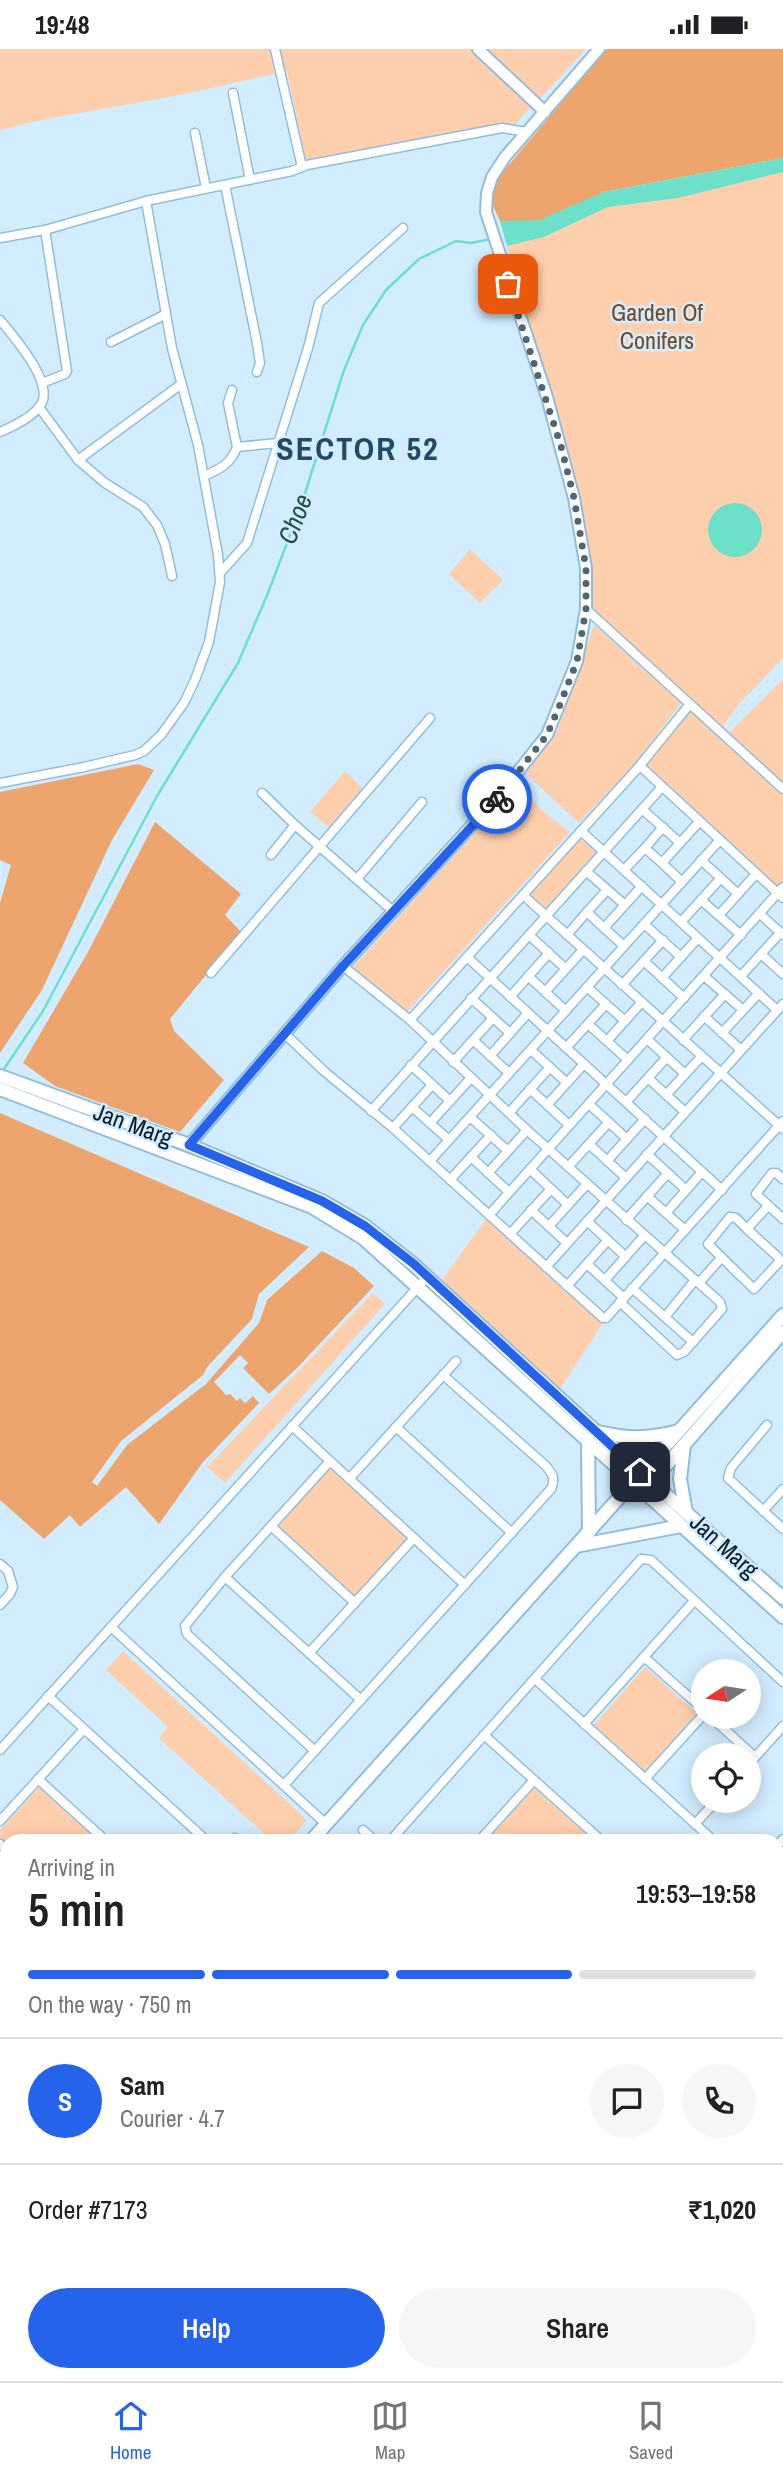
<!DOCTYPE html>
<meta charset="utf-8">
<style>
:root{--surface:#fff;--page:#f6f6f6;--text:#202124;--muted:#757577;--line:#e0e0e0;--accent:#2563eb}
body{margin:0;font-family:"Archivo Narrow",sans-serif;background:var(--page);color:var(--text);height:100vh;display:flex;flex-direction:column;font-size:26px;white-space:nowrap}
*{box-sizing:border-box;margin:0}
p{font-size:23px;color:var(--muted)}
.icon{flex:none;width:38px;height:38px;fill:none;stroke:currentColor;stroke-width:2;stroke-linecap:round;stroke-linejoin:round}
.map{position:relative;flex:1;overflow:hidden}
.drawer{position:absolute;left:0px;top:1785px;width:784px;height:548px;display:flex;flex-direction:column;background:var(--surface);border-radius:21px 21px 0 0;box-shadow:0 4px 18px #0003}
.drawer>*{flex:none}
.needle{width:46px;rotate:258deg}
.controls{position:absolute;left:691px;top:1610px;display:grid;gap:14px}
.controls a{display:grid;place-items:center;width:70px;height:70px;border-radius:50%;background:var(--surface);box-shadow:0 4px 18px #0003;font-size:35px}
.pin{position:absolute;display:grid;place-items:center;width:60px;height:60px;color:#fff;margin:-30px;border-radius:14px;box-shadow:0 4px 10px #0006}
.courier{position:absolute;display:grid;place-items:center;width:70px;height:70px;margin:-35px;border:5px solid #2563eb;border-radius:50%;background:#fff;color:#222;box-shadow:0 2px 9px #0007}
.overview em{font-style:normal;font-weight:600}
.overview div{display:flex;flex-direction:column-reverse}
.overview{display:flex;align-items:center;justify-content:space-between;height:119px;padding:0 28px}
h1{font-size:46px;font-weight:600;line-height:52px}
.bar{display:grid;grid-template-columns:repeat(4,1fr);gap:10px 7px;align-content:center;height:84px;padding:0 28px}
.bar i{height:9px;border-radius:5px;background:var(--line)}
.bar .current{background:var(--accent)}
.bar p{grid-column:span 4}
.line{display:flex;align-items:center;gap:18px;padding:0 28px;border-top:2px solid var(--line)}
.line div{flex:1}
.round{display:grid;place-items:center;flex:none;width:74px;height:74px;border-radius:37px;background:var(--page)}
.cta{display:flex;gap:14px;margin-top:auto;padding:14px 28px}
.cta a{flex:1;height:80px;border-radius:42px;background:var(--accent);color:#fff;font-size:28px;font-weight:600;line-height:80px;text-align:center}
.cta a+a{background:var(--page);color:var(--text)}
.status{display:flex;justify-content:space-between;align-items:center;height:49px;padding:0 35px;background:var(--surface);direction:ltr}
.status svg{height:19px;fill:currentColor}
.tabs{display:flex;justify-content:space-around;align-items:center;height:98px;border-top:2px solid var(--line);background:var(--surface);font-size:19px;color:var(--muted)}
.tabs a{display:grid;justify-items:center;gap:4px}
.tabs .current{color:var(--accent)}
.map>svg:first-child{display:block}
</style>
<div class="status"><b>19:48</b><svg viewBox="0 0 49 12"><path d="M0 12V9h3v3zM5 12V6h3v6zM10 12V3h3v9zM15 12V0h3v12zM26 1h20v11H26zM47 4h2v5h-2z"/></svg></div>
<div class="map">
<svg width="783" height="2332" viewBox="0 0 783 2332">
<rect width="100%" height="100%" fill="#d2edff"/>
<polygon fill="#bfddf1" points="777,2088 783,2094 783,2321 777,2316"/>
<g fill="#fecfad">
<polygon points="0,0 471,0 531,58 513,78 307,116 287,22 179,46 41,71 0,81"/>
<polygon points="483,0 586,0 539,51"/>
<polygon points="783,123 783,609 740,654 723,677 730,683 783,630 783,844 640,715 696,653 587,555 587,501 507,197 544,188 608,158 678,149"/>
<polygon points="470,500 503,531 480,554 449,525"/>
<polygon points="594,576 681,654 639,710 579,774 526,725 557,683"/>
<polygon points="345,722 365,742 330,779 310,763"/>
<polygon points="516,735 544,763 570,783 406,964 353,918 506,750"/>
<polygon points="581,782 604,803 546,867 523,846"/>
<polygon points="489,1166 606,1269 553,1351 434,1242"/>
<polygon points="373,1244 385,1255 225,1434 207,1418"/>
<polygon points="330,1412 414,1489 355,1554 271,1477"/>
<polygon points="123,1602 307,1771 288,1792 272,1792 159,1689 168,1678 106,1621"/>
<polygon points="645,1618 697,1664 644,1724 592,1678"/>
<polygon points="40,1738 98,1792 7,1792 7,1795 0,1788 0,1781"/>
<polygon points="534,1739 594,1792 493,1792 490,1789"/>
</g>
<g fill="#eda56d">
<polygon points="607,0 783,0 783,109 604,143 539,172 500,172 492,155 496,131"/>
<polygon points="138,715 154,721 112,791 42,941 0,1004 0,854 11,816 0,811 0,743"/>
<polygon points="155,773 241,845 225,866 241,883 170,970 174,982 224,1031 180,1083 55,1037 23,1014 88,903"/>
<polygon points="0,1064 309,1198 259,1245 252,1270 208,1317 203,1326 121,1392 92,1433 97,1437 127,1396 206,1335 259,1274 267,1251 322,1202 354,1219 374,1237 297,1319 269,1345 243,1319 248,1314 240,1306 214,1333 226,1346 230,1345 237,1352 240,1349 245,1354 253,1347 259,1354 203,1413 159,1475 126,1438 80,1478 70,1466 44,1490 0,1451"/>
</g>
<g fill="#6ce0c8">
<polygon points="783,109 783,123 678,149 608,158 544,188 507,197 500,172 539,171 604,143"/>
<circle cx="735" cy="481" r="27"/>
</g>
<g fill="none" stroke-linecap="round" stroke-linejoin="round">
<polyline stroke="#6ce0c8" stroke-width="2.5" points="2,1023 43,962 157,747 238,614 268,544 301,457 344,321 363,276 386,241 419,210 456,192 471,194 491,190"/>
<g stroke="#92bdda" stroke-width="11">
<g id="minor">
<polyline points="275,0 302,118"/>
<polyline points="233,44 250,131"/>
<polyline points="195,84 206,139"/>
<polyline points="225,136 257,294 260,314 257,323"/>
<polyline points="0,189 45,181 146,152 292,122 307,116 502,79 527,83"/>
<path d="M0,271C14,288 49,328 43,351C38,366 14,377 0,383"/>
<polyline points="111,293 166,265"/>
<polyline points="42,334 65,325 67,322 45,181"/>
<polyline points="232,341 228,354 237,398"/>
<polyline points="39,358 78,411 105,434 143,458 157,476 165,495 172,527"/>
<polyline points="78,411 180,336"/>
<path d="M204,427C220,420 231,415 237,398L278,394"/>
<polyline points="220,524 247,494 308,299 319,254 403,179"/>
<polyline points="586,560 783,740"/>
<polyline points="640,717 783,849"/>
<polyline points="0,734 84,718 135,706 144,702 161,686 184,654 195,631 209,593 220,533 218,506 198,396 172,299 146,152"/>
<polyline points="262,744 295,776 394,863"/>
<polyline points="642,760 680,794"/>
<polyline points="581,782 777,961"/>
<polyline points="645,799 663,778"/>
<polyline points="271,806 295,776"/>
<polyline points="701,811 738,845"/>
<polyline points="662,814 682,833"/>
<polyline points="624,821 645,799 662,814 699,773"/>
<polyline points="586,822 625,856"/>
<polyline points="357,830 422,753"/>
<polyline points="523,846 783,1080"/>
<polyline points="701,851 741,886"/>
<polyline points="587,863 607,841"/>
<polyline points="760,865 783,886"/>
<polyline points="719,866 756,825"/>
<polyline points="681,873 721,829"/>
<polyline points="644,875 681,908"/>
<polyline points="604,879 624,897"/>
<polyline points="529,886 566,920"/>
<polyline points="567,886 587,863 604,879 642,837"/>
<polyline points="761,905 783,925"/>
<polyline points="467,908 722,1141"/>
<polyline points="644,912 684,949"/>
<polyline points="343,917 410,971 527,1081 720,1253 722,1260 684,1303 677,1306 620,1253"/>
<polyline points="211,924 430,669"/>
<polyline points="528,927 566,962"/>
<polyline points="704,927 743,961"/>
<polyline points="741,927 780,884"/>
<polyline points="662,929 698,889"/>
<polyline points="622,936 663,891"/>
<polyline points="587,938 625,972"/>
<polyline points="545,943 583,901"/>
<polyline points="510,948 549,904"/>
<polyline points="471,949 510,984"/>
<polyline points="704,967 741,1001"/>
<polyline points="410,971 637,720 690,655"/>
<polyline points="588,975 628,1011"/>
<polyline points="722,984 759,944"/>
<polyline points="285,985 325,1023 393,1079 603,1269 606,1269 783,1072"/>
<polyline points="647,990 685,1025"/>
<polyline points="473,991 509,1024"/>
<polyline points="683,991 725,945"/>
<polyline points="607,992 641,954"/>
<polyline points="566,999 606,955"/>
<polyline points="531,1001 567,1034"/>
<polyline points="490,1007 528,964"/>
<polyline points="453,1013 493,969"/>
<polyline points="411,1016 450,1052"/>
<polyline points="648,1029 685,1063"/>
<polyline points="530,1040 569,1076"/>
<polyline points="666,1046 701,1008"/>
<polyline points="626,1053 667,1008"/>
<polyline points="589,1055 627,1090"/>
<polyline points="547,1056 584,1015"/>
<polyline points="412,1058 449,1091"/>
<polyline points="371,1062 662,738"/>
<polyline points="509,1064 550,1018"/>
<polyline points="470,1068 508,1102"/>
<polyline points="430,1074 471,1029"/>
<polyline points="393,1079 432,1036"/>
<polyline points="589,1095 626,1129"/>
<polyline points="647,1105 686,1141"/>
<polyline points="471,1108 509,1143"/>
<polyline points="430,1112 719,792"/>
<polyline points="607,1112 645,1070"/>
<polyline points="568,1118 609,1073"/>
<polyline points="530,1120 568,1156"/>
<polyline points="488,1124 527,1081"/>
<polyline points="783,1130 776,1124 772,1124 756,1145 783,1170"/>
<polyline points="450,1131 491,1086"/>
<polyline points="647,1147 685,1181"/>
<polyline points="531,1161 567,1194"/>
<polyline points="666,1164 702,1123"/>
<polyline points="489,1166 783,838"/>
<polyline points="626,1171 668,1124"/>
<polyline points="587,1172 626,1208"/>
<polyline points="549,1177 587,1135"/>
<polyline points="747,1180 736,1169 730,1168 708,1195 754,1240 780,1212 778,1208 747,1180 768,1157"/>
<polyline points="510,1185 551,1140"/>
<polyline points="587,1215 624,1249"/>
<polyline points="546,1218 783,955"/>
<polyline points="605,1231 644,1187"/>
<polyline points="699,1234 721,1209"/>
<polyline points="567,1237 608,1191"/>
<polyline points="632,1239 693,1293"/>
<polyline points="665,1268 695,1231"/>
<polyline points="767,1376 731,1419 728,1429 783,1480"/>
<polyline points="292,1377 465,1536"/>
<polyline points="396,1378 512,1484"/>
<polyline points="349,1430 456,1312"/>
<polyline points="763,1462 783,1440"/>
<polyline points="271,1477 355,1554"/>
<polyline points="0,1515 8,1522 13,1538 10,1545 0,1556"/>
<polyline points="225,1528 361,1651"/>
<polyline points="111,1578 326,1775"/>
<polyline points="309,1604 414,1489"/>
<polyline points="644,1608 704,1661"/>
<polyline points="535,1630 714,1792"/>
<polyline points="48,1647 207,1792"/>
<polyline points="711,1668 755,1708"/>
<polyline points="584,1675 694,1552"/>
<polyline points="484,1686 602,1792"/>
<polyline points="0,1701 427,1228"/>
<polyline points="315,1702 187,1585 185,1577 225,1528 330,1412"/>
<polyline points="749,1715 783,1677"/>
<polyline points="38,1730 106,1792"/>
<polyline points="645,1730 704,1665"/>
<path d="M284,1736L551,1440C556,1429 552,1424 545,1416L443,1326"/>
<polyline points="0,1772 84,1680"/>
<polyline points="695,1775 716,1752"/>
<polyline points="363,1781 375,1792"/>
<polyline points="233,1792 235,1789"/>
<polyline points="390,1792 641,1510 651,1511 783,1633"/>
<polyline points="479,1792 534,1731"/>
<polyline points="0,1795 7,1801"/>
<polyline points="777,1797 783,1790"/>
<polyline points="0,1885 7,1892"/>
<polyline points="777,1933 783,1938"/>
<polyline points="0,1982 7,1988"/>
<polyline points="0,2050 7,2042"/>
<polyline points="777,2058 783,2064"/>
<polyline points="0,2227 7,2219"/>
<polyline points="0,2263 7,2269"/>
<polyline points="69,2326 76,2332"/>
<polyline points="174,2326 181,2332"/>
<polyline points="440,2326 447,2332"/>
<polyline points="578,2326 585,2332"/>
<polyline points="705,2326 712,2332"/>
<polyline points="201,2332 207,2326"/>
<polyline points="295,2332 301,2326"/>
<polyline points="424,2332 429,2326"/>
</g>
</g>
<g stroke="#92bdda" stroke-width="14">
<g id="tertiary">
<polyline points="478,0 545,63"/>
<polyline points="189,1096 343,917 498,748 547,686 577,612 586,560 586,519 574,449 547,348 486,163 487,144 492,128 505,108 599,0"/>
</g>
</g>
<g stroke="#92bdda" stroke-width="16">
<g id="secondary">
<polyline points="0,1027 189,1096 322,1152 365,1177 413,1215 640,1423 783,1549"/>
<polyline points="0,1040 312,1158 363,1189 783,1568"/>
<path d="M598,1383C629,1390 648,1390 679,1382"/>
<polyline points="588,1392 589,1483"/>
<polyline points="684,1396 680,1430 686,1463"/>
<polyline points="647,1438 783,1283"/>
<polyline points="576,1497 681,1477"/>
<polyline points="311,1792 783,1266"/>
<polyline points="0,2137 7,2129"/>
<polyline points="0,2321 12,2332"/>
</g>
</g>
<use href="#minor" stroke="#fff" stroke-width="8"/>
<use href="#tertiary" stroke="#fff" stroke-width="10"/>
<use href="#secondary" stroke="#fff" stroke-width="12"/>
</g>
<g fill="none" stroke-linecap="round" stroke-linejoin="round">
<polyline stroke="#516673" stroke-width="7" stroke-dasharray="0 12.6" points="497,750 547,686 559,658 577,612 586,560 586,519 574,449 561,397 508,235"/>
<polyline stroke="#2563eb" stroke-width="9" points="497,750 343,917 189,1096 322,1152 365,1177 414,1215 640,1423"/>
</g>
<g text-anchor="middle" stroke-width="5" stroke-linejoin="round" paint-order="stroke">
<g font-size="24" fill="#784820" stroke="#d2edff">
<text x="657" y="272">Garden Of<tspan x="657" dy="28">Conifers</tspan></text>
</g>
<g font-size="24" fill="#0c1d28" stroke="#d2edff">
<text transform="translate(133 1076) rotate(20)" y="8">Jan Marg</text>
<text transform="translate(724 1497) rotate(42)" y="8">Jan Marg</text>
</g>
<g font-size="26" font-style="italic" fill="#205248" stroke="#d2edff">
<text transform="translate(295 470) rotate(-69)" y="9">Choe</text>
</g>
<g font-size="32" font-weight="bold" letter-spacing="2" fill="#224b63" stroke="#d2edff">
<text x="358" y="411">SECTOR 52</text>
</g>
</g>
</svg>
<div class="controls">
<a><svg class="needle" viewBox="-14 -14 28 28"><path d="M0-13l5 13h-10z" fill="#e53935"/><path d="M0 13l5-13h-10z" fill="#757577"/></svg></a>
<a><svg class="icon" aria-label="locate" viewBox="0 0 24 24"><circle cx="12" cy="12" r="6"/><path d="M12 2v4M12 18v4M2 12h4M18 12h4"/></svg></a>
</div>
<div class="pin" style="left:508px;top:235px;background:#ea580c"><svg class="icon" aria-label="bag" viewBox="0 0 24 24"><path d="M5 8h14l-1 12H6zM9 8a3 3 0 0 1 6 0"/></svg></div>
<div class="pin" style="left:640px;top:1423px;background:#1f2937"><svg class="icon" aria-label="home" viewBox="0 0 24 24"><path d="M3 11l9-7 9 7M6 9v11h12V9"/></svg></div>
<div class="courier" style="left:497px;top:750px"><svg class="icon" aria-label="bike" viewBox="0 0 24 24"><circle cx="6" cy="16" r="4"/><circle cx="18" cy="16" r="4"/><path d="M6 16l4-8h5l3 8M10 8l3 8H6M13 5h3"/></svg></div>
<section class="drawer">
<div class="overview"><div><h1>5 min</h1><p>Arriving in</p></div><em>19:53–19:58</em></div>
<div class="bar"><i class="current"></i><i class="current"></i><i class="current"></i><i></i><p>On the way · 750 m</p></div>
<div class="line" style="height:126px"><b class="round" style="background:var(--accent);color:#fff">S</b><div><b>Sam</b><p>Courier · 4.7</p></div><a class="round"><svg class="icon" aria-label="chat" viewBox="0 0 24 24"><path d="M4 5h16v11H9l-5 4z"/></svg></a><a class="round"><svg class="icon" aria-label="phone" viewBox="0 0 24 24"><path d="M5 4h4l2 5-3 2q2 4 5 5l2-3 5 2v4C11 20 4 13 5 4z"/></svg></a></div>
<div class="line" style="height:91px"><div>Order #7173</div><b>₹1,020</b></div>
<div class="cta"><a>Help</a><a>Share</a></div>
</section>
</div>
<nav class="tabs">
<a class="current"><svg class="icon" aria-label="home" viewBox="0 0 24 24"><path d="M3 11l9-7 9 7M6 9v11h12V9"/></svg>Home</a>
<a><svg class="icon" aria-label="map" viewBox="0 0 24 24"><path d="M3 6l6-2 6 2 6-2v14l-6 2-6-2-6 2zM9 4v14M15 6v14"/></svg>Map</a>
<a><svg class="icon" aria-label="saved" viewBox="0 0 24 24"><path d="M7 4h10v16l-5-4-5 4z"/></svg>Saved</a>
</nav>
